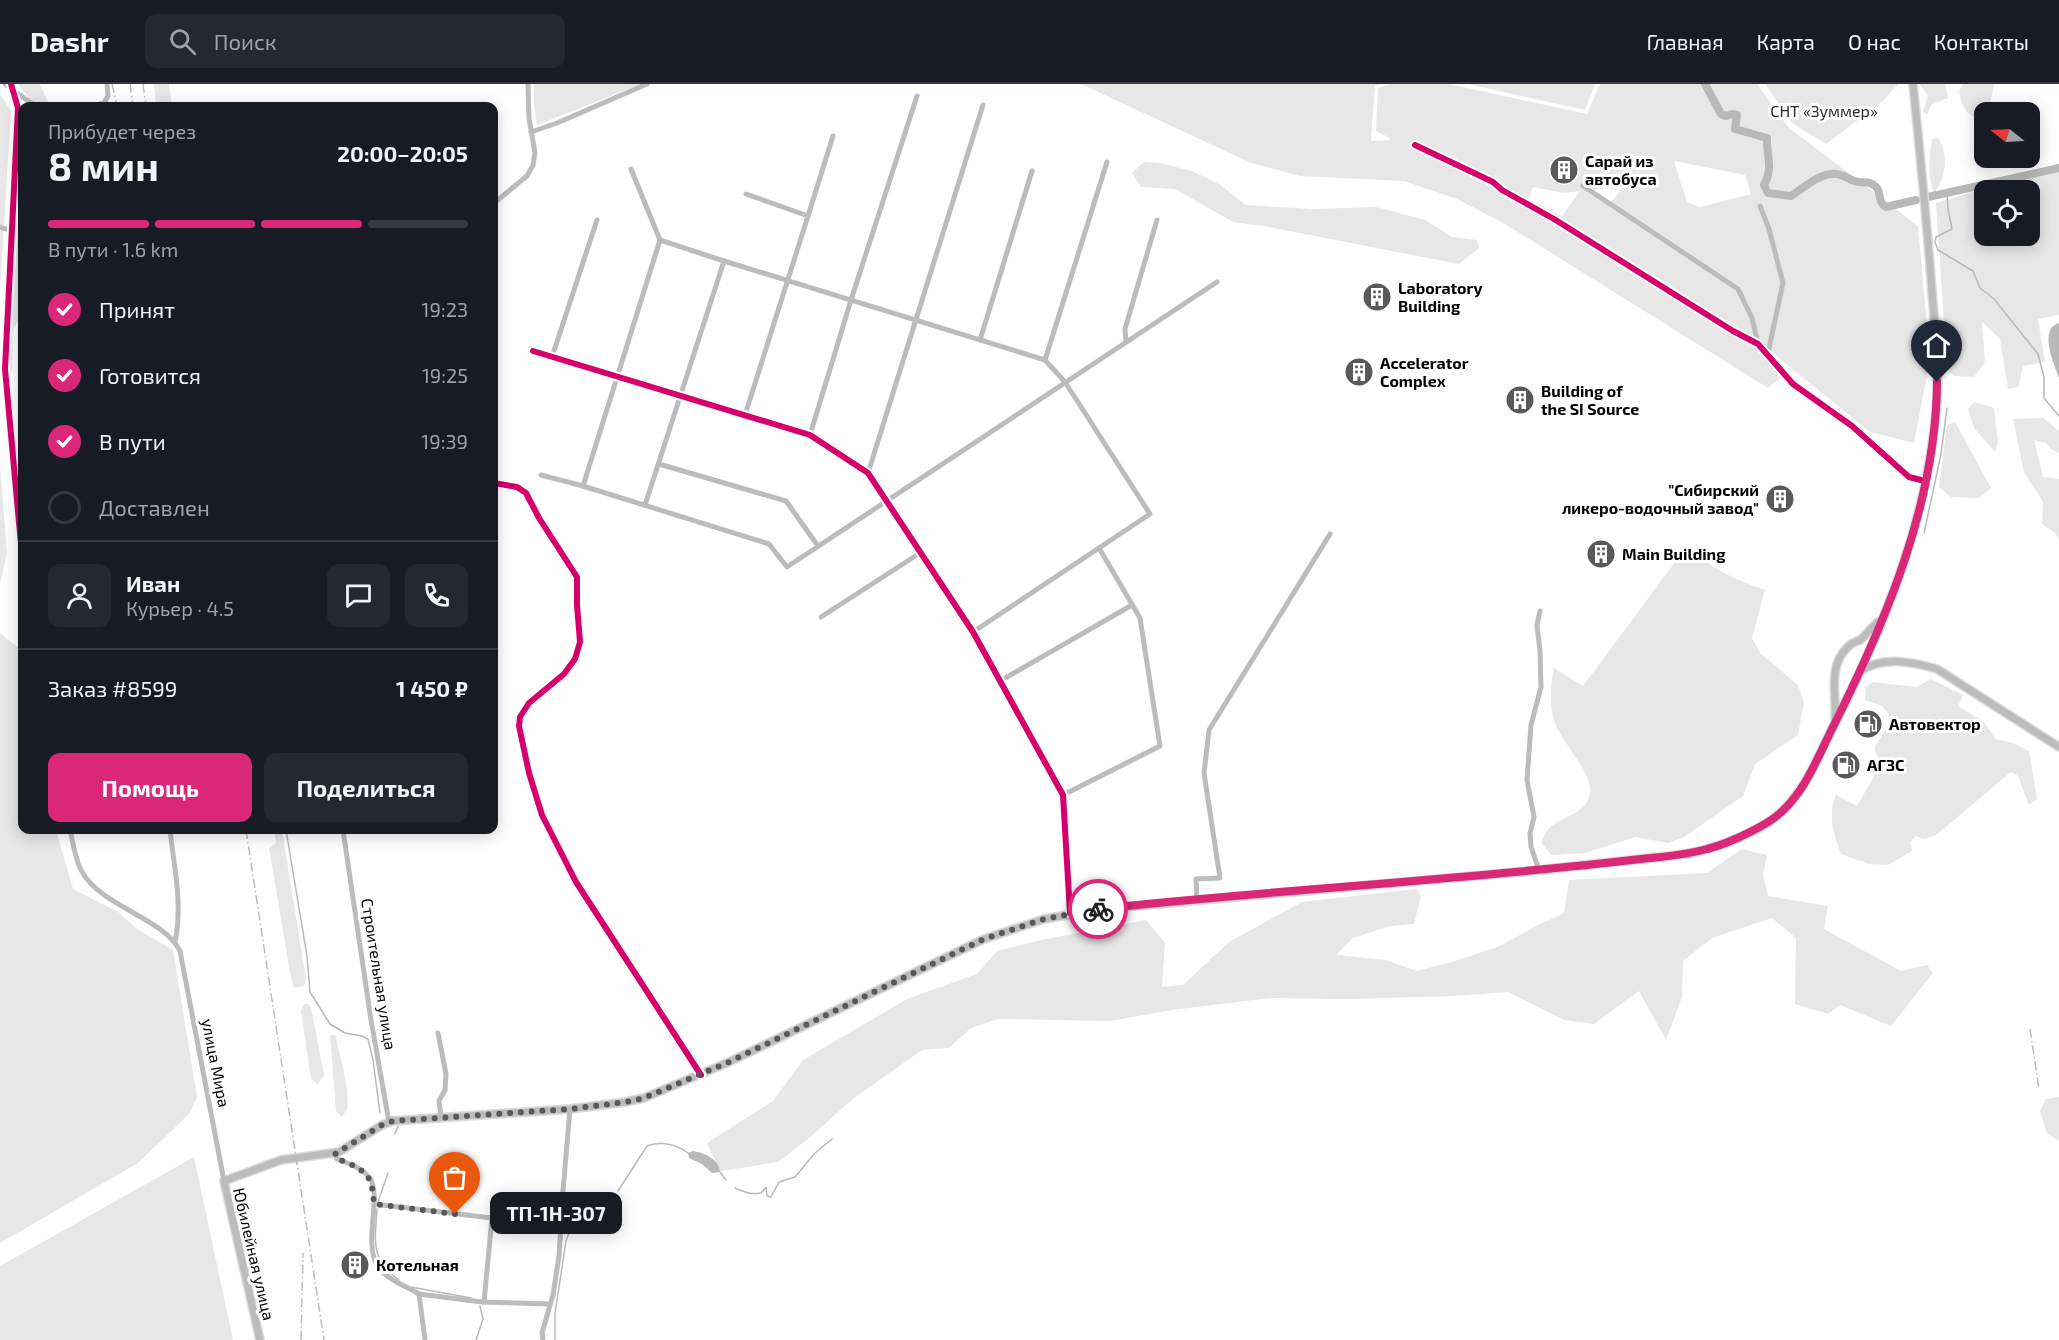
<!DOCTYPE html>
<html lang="ru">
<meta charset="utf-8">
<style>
:root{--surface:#171b24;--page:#242831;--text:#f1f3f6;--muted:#9ea1a6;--line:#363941;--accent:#db2777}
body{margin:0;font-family:"Exo 2",sans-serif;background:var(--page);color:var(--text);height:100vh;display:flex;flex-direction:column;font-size:22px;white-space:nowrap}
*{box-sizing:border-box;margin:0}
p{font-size:20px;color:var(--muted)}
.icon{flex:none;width:33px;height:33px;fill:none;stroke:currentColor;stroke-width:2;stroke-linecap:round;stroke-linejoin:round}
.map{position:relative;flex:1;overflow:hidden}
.drawer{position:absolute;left:18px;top:18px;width:480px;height:732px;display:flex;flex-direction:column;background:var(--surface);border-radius:12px;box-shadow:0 3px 15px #0003}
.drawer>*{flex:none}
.needle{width:39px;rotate:288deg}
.tools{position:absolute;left:1974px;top:18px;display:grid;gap:12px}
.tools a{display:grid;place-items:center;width:66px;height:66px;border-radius:12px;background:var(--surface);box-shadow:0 3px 15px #0003;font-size:30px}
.pin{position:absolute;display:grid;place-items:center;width:51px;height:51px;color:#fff;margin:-62px -26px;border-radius:50% 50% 50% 0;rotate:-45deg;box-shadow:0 0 6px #0007}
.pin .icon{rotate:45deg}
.courier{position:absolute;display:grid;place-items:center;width:60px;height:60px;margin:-30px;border:4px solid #db2777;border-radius:50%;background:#fff;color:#222;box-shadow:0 2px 8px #0007}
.bubble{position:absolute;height:42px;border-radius:12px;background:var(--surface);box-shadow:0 3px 15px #0003;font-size:20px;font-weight:700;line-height:42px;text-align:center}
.headline em{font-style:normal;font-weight:700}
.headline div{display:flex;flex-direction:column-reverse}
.headline{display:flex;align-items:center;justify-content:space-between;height:102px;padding:0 30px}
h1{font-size:39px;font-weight:700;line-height:45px}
.bar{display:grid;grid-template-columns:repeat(4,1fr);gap:9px 6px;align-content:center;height:72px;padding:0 30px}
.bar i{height:8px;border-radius:4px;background:var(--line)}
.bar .current{background:var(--accent)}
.bar p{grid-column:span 4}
.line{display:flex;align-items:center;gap:15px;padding:0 30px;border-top:2px solid var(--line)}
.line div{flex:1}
.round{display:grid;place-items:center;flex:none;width:63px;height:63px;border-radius:12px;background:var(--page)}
ol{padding:0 30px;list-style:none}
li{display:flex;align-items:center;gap:18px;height:66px}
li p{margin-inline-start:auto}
li .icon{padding:6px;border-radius:50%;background:var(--accent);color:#fff;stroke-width:4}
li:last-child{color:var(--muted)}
li i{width:33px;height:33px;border:3px solid var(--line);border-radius:50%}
.primary-button{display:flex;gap:12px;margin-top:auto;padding:12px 30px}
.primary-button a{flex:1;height:69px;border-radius:12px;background:var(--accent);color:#fff;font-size:24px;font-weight:700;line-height:69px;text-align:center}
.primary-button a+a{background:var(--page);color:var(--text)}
header{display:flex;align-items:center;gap:36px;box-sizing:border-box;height:84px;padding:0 30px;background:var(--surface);border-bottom:2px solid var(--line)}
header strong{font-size:28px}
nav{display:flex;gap:33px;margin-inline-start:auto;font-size:21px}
.search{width:420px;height:54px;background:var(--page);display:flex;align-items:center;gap:15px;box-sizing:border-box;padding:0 21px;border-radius:12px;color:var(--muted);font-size:22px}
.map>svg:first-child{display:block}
</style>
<header>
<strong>Dashr</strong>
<div class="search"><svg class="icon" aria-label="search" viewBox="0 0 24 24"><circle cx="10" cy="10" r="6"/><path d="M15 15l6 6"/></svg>Поиск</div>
<nav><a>Главная</a><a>Карта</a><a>О нас</a><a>Контакты</a></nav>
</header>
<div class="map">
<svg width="2059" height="1256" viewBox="0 0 2059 1256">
<rect width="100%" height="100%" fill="#fff"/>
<g fill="#e7e7e7" fill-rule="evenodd">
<polygon points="18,0 40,0 50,22 28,22 30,16"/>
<polygon points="154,0 169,0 172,22 156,22"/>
<polygon points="534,0 641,0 537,41 534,21"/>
<path d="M1081,0H1381L1375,2L1371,57L1389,56L1390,54L1376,47L1378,4L1390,0H1449L1587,30L1600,0H1757L1788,43L1918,142L1930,275L1914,359L1870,348L1768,265L1766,270L1782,293L1768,304L1505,140L1457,115L1404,97L1300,92L1251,79ZM1674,77L1745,91L1751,110L1700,123L1687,118ZM1533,103L1564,109L1580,107L1562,132L1528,115ZM1623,103L1610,120L1590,106Z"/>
<polygon points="1467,0 1595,0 1585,26"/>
<polygon points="1765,0 1898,0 1884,16 1826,60 1792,39"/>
<polygon points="1919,0 1945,0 1948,14 1931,21 1927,31 1923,27 1928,11"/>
<path d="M1963,0H1994L1988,28H1984V35C1967,35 1962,22 1959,7Z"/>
<polygon points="0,10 11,27 0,206"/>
<path d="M1938,54C1949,70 1946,95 1934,109C1927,92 1929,73 1932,55Z"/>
<polygon points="22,73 22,231 13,245 12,288 9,288"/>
<polygon points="1144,78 1160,79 1192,87 1219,100 1246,121 1312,125 1377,123 1425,136 1452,153 1477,156 1479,164 1459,180 1263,142 1233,138 1175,105 1141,103 1132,89"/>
<path d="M2059,85V231L2038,235L2045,278L2023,282L2018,303L2008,305L2000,255L1982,238L1985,278L1974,293L1954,292L1947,285L1936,119L2023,92ZM1984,106H2030V152H1984Z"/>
<polygon points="1974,318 1994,324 1998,359 1995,368 1974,344 1968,325"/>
<polygon points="2043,334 2059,347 2059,369 2051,365 2046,359 2034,356 2043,393 2059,395 2059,455 2055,449 2042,440 2043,418 2024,388 2013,335"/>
<polygon points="1955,338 1991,404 1979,414 1951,413 1939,403 1947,341"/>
<polygon points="0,381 7,469 0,500"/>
<path d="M1687,462C1712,485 1733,495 1765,506L1752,554L1760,569L1798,601L1804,618L1798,651L1755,680L1743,712L1684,753L1668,759L1635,753L1585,769L1551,771L1541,758C1543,754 1545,749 1548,746C1558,733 1579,733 1588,716C1599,693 1563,662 1555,639C1549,620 1550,603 1554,584L1583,602Z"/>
<polygon points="0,549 22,567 22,746 56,746 73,805 120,829 137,845 173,866 197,1013 190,1029 138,1079 0,1159"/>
<path d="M1931,595L1963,611L1958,622L1983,637L1996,655L2013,659L2029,667L2037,715L2029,721L2018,692L2011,688L1936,751L1924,755L1916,752L1910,758L1912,767L1888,781L1869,780L1841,770C1834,749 1827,733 1836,711L1857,722L1881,680L1874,665L1889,639V630L1882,622L1865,616L1866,604L1872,598L1916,603Z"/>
<polygon points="274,746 282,746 306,895 304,902 294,904 290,889 269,764 276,759"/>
<polygon points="1742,765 1767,771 1763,791 1768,812 1828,822 1824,845 1901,887 1927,881 1933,889 1891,942 1840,921 1828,930 1795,920 1796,854 1772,834 1712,854 1683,877 1682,913 1666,956 1639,907 1594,940 1564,936 1508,908 1453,912 1349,915 1271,914 1172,926 1110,937 998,935 971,944 949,964 922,966 854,1014 808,1055 778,1078 717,1088 716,1079 707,1059 773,1017 803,976 907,915 977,890 997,867 1046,855 1146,836 1165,859 1162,903 1183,901 1229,858 1302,818 1417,805 1421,812 1414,840 1390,842 1353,854 1336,871 1385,876 1417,887 1455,877 1500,862 1536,842 1564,829 1569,796 1707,789"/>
<polygon points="304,920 308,920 311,923 324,991 318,1000 311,995 301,927"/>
<path d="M335,950C339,967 351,1009 347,1025C346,1027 343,1031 342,1033L336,1027L330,952Z"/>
<polygon points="2059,1013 2059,1057 2047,1049 2040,1027 2046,1015"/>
<polygon points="194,1073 233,1256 0,1256 0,1182"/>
</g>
<g fill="#b9b9b9">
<path d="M2059,239V294C2054,280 2038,245 2059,239Z"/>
<path d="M693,1067C705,1069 719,1075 720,1088L712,1089L702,1080L689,1074L688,1069Z"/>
</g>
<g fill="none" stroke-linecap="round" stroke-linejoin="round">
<g stroke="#b9b9b9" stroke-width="1.5">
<polyline points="1947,109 1948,125 1952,145 1936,153 1935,158 1938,166 1973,187 1980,204 1994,215 2038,270 2044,293 2044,314 2059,332"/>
<polyline points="1924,449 1941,370 1947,324"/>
<polyline points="286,746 307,872 310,908 330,940 345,949 362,952 368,955 373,976 380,1029"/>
<polyline points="395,1050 398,1042"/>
<polyline points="720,1088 726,1096"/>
<path d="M735,1104C744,1108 751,1111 761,1109L766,1103L767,1112L771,1113L779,1098L795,1093L815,1069L832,1055"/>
<path d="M618,1107L647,1062C661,1057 676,1060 688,1069"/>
<polyline points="378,1118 388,1089"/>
<polyline points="595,1122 609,1119 615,1114"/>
<path d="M377,1125C375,1158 370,1175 399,1196"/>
<polyline points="411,1203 471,1214"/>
<polyline points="476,1256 483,1235 480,1222"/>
<polyline points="555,1256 555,1229 566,1157 569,1149 585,1125"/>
</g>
<g stroke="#b9b9b9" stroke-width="8">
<path d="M1705,0L1721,30L1726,32L1732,30L1737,31L1735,45L1767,54C1766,72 1774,83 1764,101L1768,109L1791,112C1804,104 1820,88 1837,90C1845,91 1852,98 1859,98C1865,99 1871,97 1876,103C1882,109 1877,118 1886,123L1916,116"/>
<polyline points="1928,113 2059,84"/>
</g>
<g stroke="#dbdbdb" stroke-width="10">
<g id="major">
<path d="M1862,586C1884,572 1913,578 1937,585L2059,663"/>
<path d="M1835,636C1837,611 1827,582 1848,563C1851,559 1856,558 1860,556C1868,550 1872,541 1881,536"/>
<path d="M260,1256L224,1097L281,1076L339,1068L382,1041L393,1037L570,1025L626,1018L644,1014L729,978L984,855L1044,835L1101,825L1539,786L1687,770C1718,763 1757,750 1781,728C1807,704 1819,670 1835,639C1886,539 1929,430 1937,317C1939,280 1935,244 1932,208C1927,138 1920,69 1913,0"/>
</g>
</g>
<g stroke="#bcbcbc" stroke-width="5">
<polyline points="5,0 35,22"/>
<polyline points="11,0 18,24 5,285 22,471"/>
<polyline points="92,22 104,19 108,12 107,0"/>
<polyline points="531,48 557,39 647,0"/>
<polyline points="1415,61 1493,98 1502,106 1554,135 1733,247 1758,260 1793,300 1852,342 1909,393 1925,397"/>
<polyline points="1583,102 1738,205 1752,234 1758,260"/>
<polyline points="494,119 527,92 533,81 535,69 529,34 528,0"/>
<polyline points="1760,122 1769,145 1783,199 1768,269"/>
<polyline points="808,132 833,52"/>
<polyline points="0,143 12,147"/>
<polyline points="660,156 724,177 1045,276 1065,298 1150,430 973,548"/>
<polyline points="980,256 1032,87"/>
<polyline points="1126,258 1125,245 1157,136"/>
<polyline points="533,267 810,351 868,389 973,548 1063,711 1070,829"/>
<polyline points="552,273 597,136"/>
<polyline points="1045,276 1107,78"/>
<polyline points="745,331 808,132 746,110"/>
<polyline points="810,351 851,216 917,12"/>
<polyline points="659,380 786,417 818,462"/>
<polyline points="868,389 983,21"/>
<polyline points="541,391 583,402 769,460 787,483 1217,198"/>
<polyline points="494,399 517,403 526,409 539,434 577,493 577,521 580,558 575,575 564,590 529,619 520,633 519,642 529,689 542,731 576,798 701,991"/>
<polyline points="583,402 660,156 631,85"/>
<polyline points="645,421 724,177"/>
<polyline points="821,533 920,469"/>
<polyline points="1000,597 1132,521"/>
<polyline points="1063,711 1160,662 1140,534 1099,464"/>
<path d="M70,746C73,758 75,774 81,786C100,823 163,833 180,867L224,1097"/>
<path d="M170,746C174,783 183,820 175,858"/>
<polyline points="343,746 371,936 389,1038"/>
<polyline points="1539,786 1531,763 1530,749 1534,733 1527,696 1531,641 1541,603 1540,567 1537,541 1540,527"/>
<polyline points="1197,817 1196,795 1220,794 1204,689 1209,646 1330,450"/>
<polyline points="438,949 446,990 445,1006 439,1017 441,1033"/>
<path d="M335,1070L337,1075C348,1079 362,1084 369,1093C383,1111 363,1157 377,1181C385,1195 406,1202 419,1210L425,1256"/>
<polyline points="374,1120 492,1134 484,1218"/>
<polyline points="419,1210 482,1218 550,1220"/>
<polyline points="543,1256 542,1249 553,1211 559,1172 561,1142 558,1123 563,1107 570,1025"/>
</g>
<use href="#major" stroke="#bcbcbc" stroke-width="7"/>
<g stroke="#bcbcbc" stroke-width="1.5" stroke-dasharray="9 3 1.5 3" stroke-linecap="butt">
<polyline points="112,0 117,22"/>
<polyline points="130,0 133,22"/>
<polyline points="143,0 146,22"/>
<polyline points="246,746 324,1256"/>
<polyline points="2030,945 2039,1005"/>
<polyline points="301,1256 303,1169"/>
</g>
<g stroke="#fff" stroke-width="10">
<g id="cycleway">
<polyline points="11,0 18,24 5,285 22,471"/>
<polyline points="1415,61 1493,98 1502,106 1554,135 1733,247 1758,260 1793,300 1852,342 1909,393 1925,397"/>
<polyline points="533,267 810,351 868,389 973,548 1063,711 1070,829"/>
<polyline points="494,399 517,403 526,409 539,434 577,493 577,521 580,558 575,575 564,590 529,619 520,633 519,642 529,689 542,731 576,798 701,991"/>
</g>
</g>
<use href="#cycleway" stroke="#d6006c" stroke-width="6"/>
</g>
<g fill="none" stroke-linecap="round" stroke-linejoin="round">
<path stroke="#595959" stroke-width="6" stroke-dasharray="0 10.8" d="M455,1130L374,1120C372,1095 370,1089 346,1078C340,1076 338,1076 335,1070L382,1041L393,1037L570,1025L626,1018L644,1014L729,978L984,855L1044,835L1098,825"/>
<path stroke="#db2777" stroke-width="8" d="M1098,825C1233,810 1369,802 1504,789C1547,785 1589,781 1632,776C1657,773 1682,772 1707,765C1727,760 1747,750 1765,740C1802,719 1816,676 1834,641C1887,535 1936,418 1937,298"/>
</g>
<defs>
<g id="building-disc" transform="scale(1.5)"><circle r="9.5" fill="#595959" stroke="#fff"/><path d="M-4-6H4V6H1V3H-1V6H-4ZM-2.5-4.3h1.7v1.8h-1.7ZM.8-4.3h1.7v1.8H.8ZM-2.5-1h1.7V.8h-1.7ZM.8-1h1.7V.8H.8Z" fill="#fff"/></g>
<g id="fuel-disc" transform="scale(1.5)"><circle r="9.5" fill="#595959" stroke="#fff"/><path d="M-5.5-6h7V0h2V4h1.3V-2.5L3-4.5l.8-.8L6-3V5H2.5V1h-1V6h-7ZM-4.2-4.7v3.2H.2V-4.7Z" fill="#fff"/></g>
</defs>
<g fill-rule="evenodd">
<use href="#building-disc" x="1564" y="86"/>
<use href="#building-disc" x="1377" y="213"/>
<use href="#building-disc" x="1359" y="288"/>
<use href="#building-disc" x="1520" y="316"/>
<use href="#building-disc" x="1780" y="415"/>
<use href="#building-disc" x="1601" y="470"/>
<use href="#fuel-disc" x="1868" y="640"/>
<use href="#fuel-disc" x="1846" y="681"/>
<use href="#building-disc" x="355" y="1181"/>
</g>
<g text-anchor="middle" stroke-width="6" stroke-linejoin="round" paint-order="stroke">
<g font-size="16" fill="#2b2b2b" stroke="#fff">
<text x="1824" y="33">СНТ «Зуммер»</text>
</g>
<g font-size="16" font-weight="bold" fill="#000" stroke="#fff" text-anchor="start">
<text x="1585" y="83">Сарай из<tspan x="1585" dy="18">автобуса</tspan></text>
<text x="1398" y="210">Laboratory<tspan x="1398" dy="18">Building</tspan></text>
<text x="1380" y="285">Accelerator<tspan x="1380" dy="18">Complex</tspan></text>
<text x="1541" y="313">Building of<tspan x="1541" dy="18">the SI Source</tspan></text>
<text x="1759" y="412" text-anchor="end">"Сибирский<tspan x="1759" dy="18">ликеро-водочный завод"</tspan></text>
<text x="1622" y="476">Main Building</text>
<text x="1889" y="646">Автовектор</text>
<text x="1867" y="687">АГЗС</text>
<text x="376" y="1187">Котельная</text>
</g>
<g font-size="16" fill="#000" stroke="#fff">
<text transform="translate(379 890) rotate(81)" y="6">Строительная улица</text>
<text transform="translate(216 979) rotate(79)" y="6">улица Мира</text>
<text transform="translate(254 1170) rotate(77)" y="6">Юбилейная улица</text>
</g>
</g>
</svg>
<div class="tools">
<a><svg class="needle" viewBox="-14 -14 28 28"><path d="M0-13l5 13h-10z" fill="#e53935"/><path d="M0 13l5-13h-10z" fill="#9ea1a6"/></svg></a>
<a><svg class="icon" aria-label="locate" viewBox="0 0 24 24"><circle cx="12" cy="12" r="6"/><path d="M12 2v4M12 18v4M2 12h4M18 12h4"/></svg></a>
</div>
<div class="pin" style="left:455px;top:1130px;background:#ea580c"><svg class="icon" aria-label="bag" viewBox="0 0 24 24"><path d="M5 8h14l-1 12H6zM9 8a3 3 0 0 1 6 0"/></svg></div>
<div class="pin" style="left:1937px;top:298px;background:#1f2937"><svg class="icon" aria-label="home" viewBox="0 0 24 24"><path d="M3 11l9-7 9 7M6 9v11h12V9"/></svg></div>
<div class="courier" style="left:1098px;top:825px"><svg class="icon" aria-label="bike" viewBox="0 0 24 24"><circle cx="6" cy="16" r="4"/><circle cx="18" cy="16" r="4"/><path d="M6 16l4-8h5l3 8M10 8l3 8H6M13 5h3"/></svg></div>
<div class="bubble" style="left:490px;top:1108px;width:132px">ТП-1Н-307</div>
<section class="drawer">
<div class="headline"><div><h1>8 мин</h1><p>Прибудет через</p></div><em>20:00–20:05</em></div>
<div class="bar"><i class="current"></i><i class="current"></i><i class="current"></i><i></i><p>В пути · 1.6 km</p></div>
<ol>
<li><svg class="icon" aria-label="check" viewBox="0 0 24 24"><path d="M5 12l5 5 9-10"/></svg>Принят<p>19:23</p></li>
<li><svg class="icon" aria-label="check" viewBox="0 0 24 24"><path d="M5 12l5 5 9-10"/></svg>Готовится<p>19:25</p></li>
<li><svg class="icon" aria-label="check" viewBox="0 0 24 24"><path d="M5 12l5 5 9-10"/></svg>В пути<p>19:39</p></li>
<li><i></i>Доставлен</li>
</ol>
<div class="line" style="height:108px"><a class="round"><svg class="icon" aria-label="person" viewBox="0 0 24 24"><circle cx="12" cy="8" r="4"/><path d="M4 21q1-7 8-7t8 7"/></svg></a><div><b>Иван</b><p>Курьер · 4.5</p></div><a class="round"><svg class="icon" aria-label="chat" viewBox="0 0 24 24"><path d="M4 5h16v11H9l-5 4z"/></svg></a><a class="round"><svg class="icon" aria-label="phone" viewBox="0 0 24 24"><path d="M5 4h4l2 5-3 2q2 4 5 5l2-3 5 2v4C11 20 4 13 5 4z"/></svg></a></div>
<div class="line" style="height:78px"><div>Заказ #8599</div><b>1 450 ₽</b></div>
<div class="primary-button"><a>Помощь</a><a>Поделиться</a></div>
</section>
</div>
